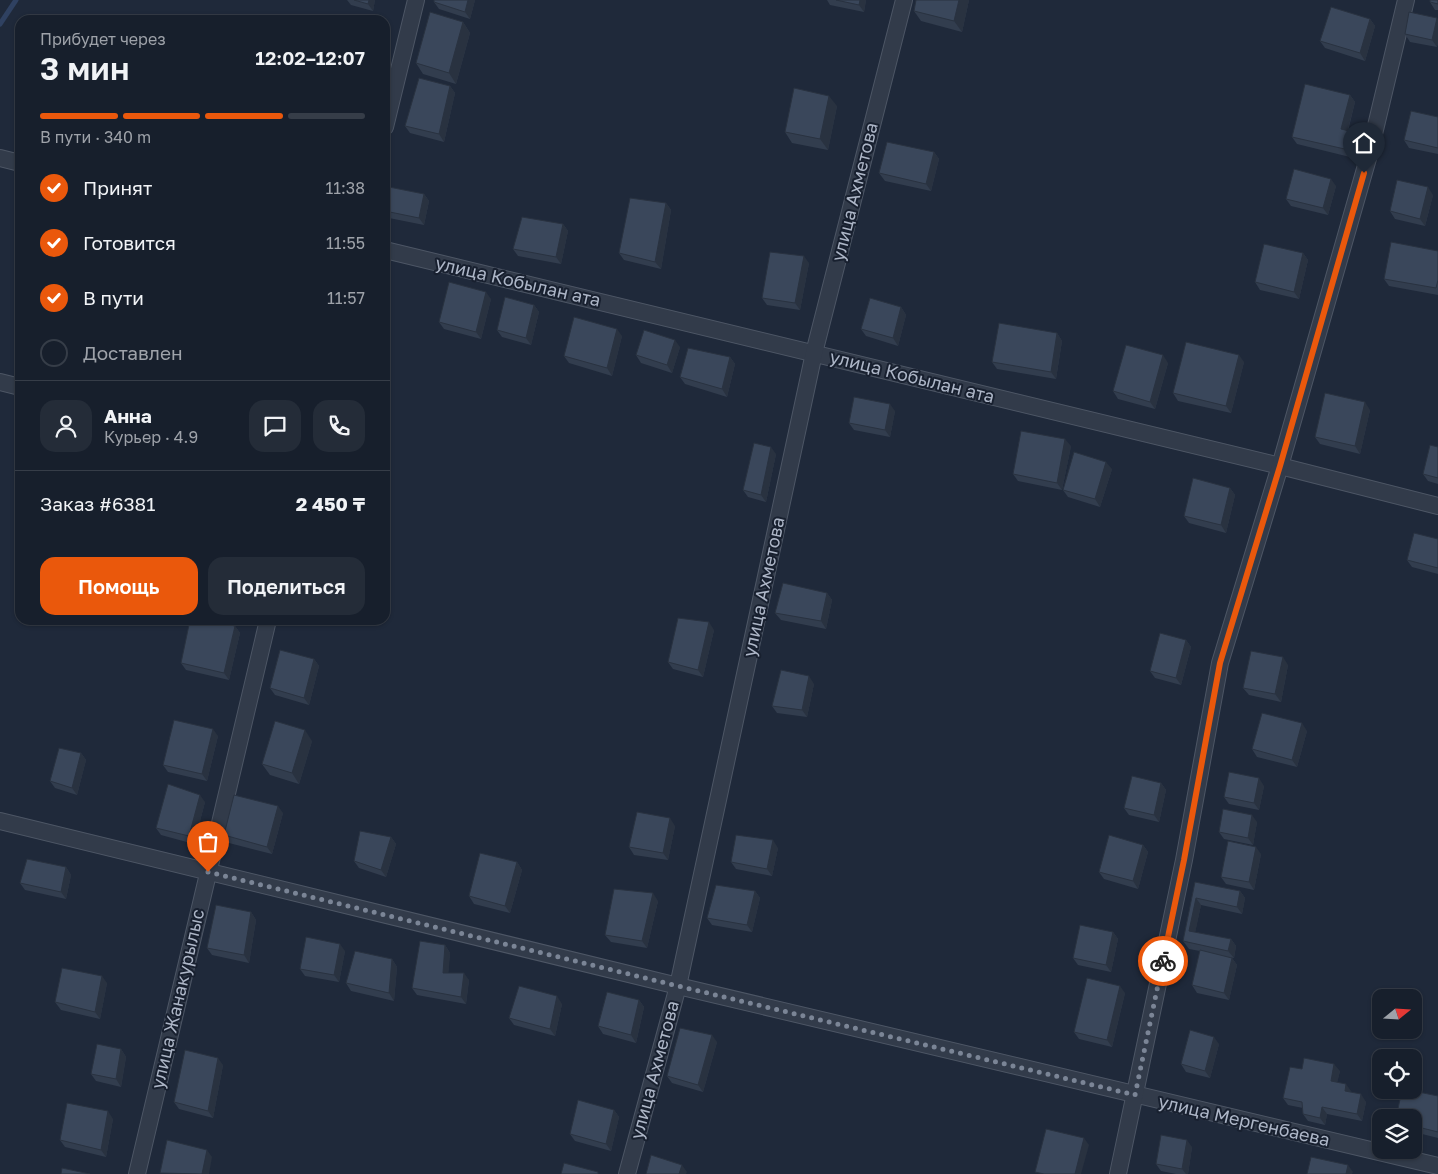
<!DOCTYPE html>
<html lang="ru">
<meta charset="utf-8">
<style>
:root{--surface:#171f2c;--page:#242c38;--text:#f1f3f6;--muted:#9ea2a9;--line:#363d48;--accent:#ea580c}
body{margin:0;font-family:"Golos Text",sans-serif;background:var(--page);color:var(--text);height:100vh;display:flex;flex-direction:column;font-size:19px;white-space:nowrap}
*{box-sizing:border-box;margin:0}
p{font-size:16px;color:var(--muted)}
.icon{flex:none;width:28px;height:28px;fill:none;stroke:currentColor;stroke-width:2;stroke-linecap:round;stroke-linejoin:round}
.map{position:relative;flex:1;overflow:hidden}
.side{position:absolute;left:15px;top:15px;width:375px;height:610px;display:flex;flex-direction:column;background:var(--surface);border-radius:15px;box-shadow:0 1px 4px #0004,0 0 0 1px var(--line)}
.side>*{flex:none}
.needle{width:32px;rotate:72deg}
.buttons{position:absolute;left:1372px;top:989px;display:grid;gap:10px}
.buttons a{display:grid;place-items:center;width:50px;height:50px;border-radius:10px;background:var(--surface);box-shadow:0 1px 4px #0004,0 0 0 1px var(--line);font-size:25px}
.pin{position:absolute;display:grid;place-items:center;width:42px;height:42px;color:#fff;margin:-51px -21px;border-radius:50% 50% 50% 0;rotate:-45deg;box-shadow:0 0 5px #0007}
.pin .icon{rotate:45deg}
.courier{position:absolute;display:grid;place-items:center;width:50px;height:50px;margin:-25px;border:4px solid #ea580c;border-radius:50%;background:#fff;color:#222;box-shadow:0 1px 6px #0007}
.head em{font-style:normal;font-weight:600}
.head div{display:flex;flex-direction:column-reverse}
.head{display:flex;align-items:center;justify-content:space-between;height:85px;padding:0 25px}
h1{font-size:32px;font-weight:600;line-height:38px}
.bar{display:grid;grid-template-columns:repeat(4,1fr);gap:8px 5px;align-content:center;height:60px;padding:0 25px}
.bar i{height:6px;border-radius:4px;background:var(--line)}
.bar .selected{background:var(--accent)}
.bar p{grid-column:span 4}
.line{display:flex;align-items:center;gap:12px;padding:0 25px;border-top:1px solid var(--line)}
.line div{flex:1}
.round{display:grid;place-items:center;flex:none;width:52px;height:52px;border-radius:15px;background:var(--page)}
ol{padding:0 25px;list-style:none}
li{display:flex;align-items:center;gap:15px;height:55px}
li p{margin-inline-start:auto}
li .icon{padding:5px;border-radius:50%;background:var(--accent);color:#fff;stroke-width:4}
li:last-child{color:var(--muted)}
li i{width:28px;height:28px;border:2px solid var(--line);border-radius:50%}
.cta{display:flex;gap:10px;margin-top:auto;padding:10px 25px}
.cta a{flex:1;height:58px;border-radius:15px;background:var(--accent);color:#fff;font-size:20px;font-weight:600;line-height:58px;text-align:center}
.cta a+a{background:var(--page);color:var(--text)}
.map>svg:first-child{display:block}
</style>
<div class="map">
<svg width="1438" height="1174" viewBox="0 0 1438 1174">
<rect width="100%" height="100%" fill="#1f293a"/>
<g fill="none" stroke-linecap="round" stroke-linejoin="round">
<polyline stroke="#2f4161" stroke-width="5" points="0,24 16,0"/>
<g stroke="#4d5665" stroke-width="18">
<g id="minor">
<polyline points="385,127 416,0"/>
<polyline points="0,158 20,163"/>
<polyline points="385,250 1280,466 1438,506"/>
<polyline points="0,382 20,387"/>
<polyline points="0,821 678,986 1438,1166"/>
<polyline points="137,1174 268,620"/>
<polyline points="627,1174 678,986 814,353 904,0"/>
<polyline points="1118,1174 1184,860 1220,663 1280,466 1369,155 1406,0"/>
</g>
</g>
<use href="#minor" stroke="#323b4a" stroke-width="16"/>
</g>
<g fill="#323d4e">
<polygon points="347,0 375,0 373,11 351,5"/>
<polygon points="434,0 475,0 470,19 439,9 434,2"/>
<polygon points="827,0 866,0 864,12 830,5"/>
<polygon points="969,0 962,32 921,21 914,11"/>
<polygon points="1438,0 1438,10 1435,10 1430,2"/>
<polygon points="1437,18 1438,20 1438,42 1437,47 1410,42 1405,34"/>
<polygon points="1370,19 1375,26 1365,61 1325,48 1320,41"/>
<polygon points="463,22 470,33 456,84 423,74 416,63"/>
<polygon points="450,86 455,93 444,142 410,133 405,126"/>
<polygon points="1350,95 1355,102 1348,131 1358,140 1354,158 1297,144 1292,137"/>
<polygon points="837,106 828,150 792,143 785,132"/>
<polygon points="1438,117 1438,154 1409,148 1404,140"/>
<polygon points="934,152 939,159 931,191 885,181 879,173"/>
<polygon points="1336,186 1328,215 1291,206 1286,199"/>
<polygon points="424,194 429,201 424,225 389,218 385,212 385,208"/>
<polygon points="1433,195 1425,226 1395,219 1390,211"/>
<polygon points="666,203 671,210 661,269 624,260 619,253"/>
<polygon points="563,224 568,231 561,264 518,256 513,249"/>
<polygon points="1438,251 1438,295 1389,286 1384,279"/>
<polygon points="1303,253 1308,260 1299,299 1260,290 1255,282"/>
<polygon points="809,263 800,310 767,305 762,298"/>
<polygon points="491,299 481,339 444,329 439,322"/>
<polygon points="534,305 539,312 531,345 502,337 497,330"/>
<polygon points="901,307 906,315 898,346 866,336 861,329"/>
<polygon points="1057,333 1062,341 1056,379 997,369 992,362"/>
<polygon points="622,336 612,376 569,363 564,356"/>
<polygon points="680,347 672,373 641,363 636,355"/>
<polygon points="730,357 735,364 727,397 685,384 680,377"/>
<polygon points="1244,362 1231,413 1178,401 1173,393"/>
<polygon points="1168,363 1155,409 1118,399 1113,391"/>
<polygon points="1370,410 1360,454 1320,444 1315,437"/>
<polygon points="895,411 890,437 854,430 849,423"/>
<polygon points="1071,446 1062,490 1018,481 1013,474"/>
<polygon points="1438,447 1438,484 1428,481 1423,474"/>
<polygon points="776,454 766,502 748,497 743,490"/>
<polygon points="1112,469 1100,507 1068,497 1063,490"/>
<polygon points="1230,488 1235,495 1226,533 1189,523 1184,516"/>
<polygon points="1438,539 1438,574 1412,567 1407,560"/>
<polygon points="827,593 832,600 826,629 781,620 775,613"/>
<polygon points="300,620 324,620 322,625"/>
<polygon points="235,626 240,633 229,680 186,670 181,663"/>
<polygon points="714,630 703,677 673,669 668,662"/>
<polygon points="1186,640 1191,647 1181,685 1155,678 1150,671"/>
<polygon points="314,659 319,666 309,705 275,695 270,688"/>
<polygon points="1288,665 1281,702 1249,695 1243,688"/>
<polygon points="814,684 807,717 777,713 772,706"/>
<polygon points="1307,731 1297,767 1257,757 1252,749"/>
<polygon points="218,736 207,781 168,772 163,765"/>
<polygon points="312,741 299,784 270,775 262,764"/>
<polygon points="81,753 86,760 77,795 55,788 50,781"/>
<polygon points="1161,783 1166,790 1159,822 1129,815 1124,808"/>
<polygon points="1264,786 1259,810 1229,804 1224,797"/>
<polygon points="205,802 194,844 161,835 156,828"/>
<polygon points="283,813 272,854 229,843 224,835"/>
<polygon points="1257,822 1253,845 1224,839 1219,832"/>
<polygon points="675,826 668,860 634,855 629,847"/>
<polygon points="391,837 396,844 386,877 359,868 354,861"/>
<polygon points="1143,845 1148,852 1138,889 1104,879 1099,872"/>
<polygon points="778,848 772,876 736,869 731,862"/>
<polygon points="1261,854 1254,890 1226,884 1221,877"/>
<polygon points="517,862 522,870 510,913 474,904 469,896"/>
<polygon points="66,867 71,875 66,899 25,890 20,883"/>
<polygon points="1195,882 1240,891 1245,898 1242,914 1201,905 1195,932 1231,939 1236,946 1234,958 1228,957 1232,958 1237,965 1229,1000 1197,993 1192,985 1200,951 1189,949 1183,941"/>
<polygon points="755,891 760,898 752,932 712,925 707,918"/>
<polygon points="658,901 647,948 611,942 605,935"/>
<polygon points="251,912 256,920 249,963 212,955 207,948"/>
<polygon points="1113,932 1118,939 1111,972 1078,965 1073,958"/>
<polygon points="445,945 450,953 448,973 469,980 466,1004 417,995 412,988"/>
<polygon points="345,951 339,982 305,976 300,969"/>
<polygon points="392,959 397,967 394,1001 351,991 346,983"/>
<polygon points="107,983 100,1019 61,1010 55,1002"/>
<polygon points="1125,993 1112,1047 1079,1039 1074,1032"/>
<polygon points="639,1000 644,1007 636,1043 603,1034 598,1026"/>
<polygon points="562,1004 555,1036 514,1025 509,1018"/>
<polygon points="717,1042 703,1092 672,1083 667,1076"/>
<polygon points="1219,1044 1210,1078 1186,1072 1181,1064"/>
<polygon points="121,1049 126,1057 121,1087 96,1081 91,1074"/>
<polygon points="223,1065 213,1118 179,1109 174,1102"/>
<polygon points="1302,1069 1340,1071 1337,1082 1366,1102 1362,1121 1327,1114 1325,1125 1308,1121 1303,1114 1303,1108 1288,1105 1283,1098"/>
<polygon points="1438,1096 1438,1138 1414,1132 1414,1118"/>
<polygon points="614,1110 619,1117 611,1151 575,1141 570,1134"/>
<polygon points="113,1119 106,1157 65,1147 60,1140"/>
<polygon points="1192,1147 1188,1174 1176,1174 1161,1171 1156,1164"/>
</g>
<g fill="#293240">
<polygon points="369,0 375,0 373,11 368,4"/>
<polygon points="468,0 475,0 470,19 465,12"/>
<polygon points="860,0 866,0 864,12 859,5"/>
<polygon points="959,0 969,0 962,32 954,21"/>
<polygon points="1437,18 1438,20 1438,42 1437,47 1432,40"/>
<polygon points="1370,19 1375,26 1365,61 1360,53"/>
<polygon points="463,22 470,33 456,84 449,73"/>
<polygon points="450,86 455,93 444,142 439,134"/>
<polygon points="1350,95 1355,102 1346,137 1341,129"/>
<polygon points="829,96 837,106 828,150 820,139"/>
<polygon points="1353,132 1358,140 1354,158 1349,150"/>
<polygon points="934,152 939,159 931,191 926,184"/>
<polygon points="1331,179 1336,186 1328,215 1323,208"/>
<polygon points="1428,187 1433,195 1425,226 1420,219"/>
<polygon points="424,194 429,201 424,225 419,218"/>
<polygon points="666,203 671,210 661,269 655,262"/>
<polygon points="563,224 568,231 561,264 556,257"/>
<polygon points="1303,253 1308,260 1299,299 1294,292"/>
<polygon points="804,256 809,263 800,310 795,303"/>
<polygon points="486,292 491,299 481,339 476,332"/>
<polygon points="534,305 539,312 531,345 526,338"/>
<polygon points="901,307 906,315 898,346 893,338"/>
<polygon points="617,329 622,336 612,376 607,368"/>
<polygon points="1057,333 1062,341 1056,379 1051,372"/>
<polygon points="675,340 680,347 672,373 667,365"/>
<polygon points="385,343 387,345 385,354"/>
<polygon points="1163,355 1168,363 1155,409 1150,402"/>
<polygon points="1239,355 1244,362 1231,413 1226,406"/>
<polygon points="730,357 735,364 727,397 722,389"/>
<polygon points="1365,402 1370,410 1360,454 1355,446"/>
<polygon points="890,404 895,411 890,437 885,430"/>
<polygon points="1065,439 1071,446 1062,490 1057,483"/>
<polygon points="771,447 776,454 766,502 761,495"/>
<polygon points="1106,462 1112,469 1100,507 1095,499"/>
<polygon points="1230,488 1235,495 1226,533 1221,525"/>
<polygon points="827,593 832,600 826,629 821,621"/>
<polygon points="319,620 324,620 322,625"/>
<polygon points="709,622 714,630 703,677 698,670"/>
<polygon points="235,626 240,633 229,680 224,673"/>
<polygon points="1186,640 1191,647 1181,685 1176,678"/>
<polygon points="1283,657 1288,665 1281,702 1275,694"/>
<polygon points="314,659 319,666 309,705 304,698"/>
<polygon points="809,676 814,684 807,717 802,710"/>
<polygon points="1302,723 1307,731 1297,767 1292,760"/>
<polygon points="213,729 218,736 207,781 202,774"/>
<polygon points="305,730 312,741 299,784 292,773"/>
<polygon points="81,753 86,760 77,795 72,788"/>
<polygon points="1259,778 1264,786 1259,810 1254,803"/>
<polygon points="1161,783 1166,790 1159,822 1154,815"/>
<polygon points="200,795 205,802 194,844 189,836"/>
<polygon points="278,806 283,813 272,854 267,847"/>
<polygon points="1252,815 1257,822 1253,845 1248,838"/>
<polygon points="670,818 675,826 668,860 663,853"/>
<polygon points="391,837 396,844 386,877 381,870"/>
<polygon points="773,840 778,848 772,876 767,869"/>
<polygon points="1143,845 1148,852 1138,889 1133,881"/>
<polygon points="1256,847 1261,854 1254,890 1249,882"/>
<polygon points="517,862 522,870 510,913 505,906"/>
<polygon points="66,867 71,875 66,899 61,892"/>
<polygon points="755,891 760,898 752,932 747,925"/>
<polygon points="1240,891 1245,898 1242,914 1237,907"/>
<polygon points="653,893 658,901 647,948 642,941"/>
<polygon points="1196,898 1201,905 1194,938 1189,931"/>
<polygon points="251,912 256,920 249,963 244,955"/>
<polygon points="1113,932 1118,939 1111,972 1106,965"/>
<polygon points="1231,939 1236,946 1234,958 1228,951"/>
<polygon points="340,944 345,951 339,982 334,975"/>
<polygon points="445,945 450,953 448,980 443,973"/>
<polygon points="1232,958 1237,965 1229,1000 1224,993"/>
<polygon points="392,959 397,967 394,1001 389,993"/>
<polygon points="464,973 469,980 466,1004 461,997"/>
<polygon points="102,976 107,983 100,1019 95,1012"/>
<polygon points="1120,986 1125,993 1112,1047 1107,1040"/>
<polygon points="557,996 562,1004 555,1036 550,1029"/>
<polygon points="639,1000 644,1007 636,1043 631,1035"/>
<polygon points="712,1035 717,1042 703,1092 698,1085"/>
<polygon points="1214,1037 1219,1044 1210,1078 1205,1071"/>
<polygon points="121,1049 126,1057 121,1087 116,1079"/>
<polygon points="218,1058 223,1065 213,1118 208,1111"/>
<polygon points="1334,1064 1340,1071 1336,1088 1331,1081"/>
<polygon points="1346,1084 1351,1091 1350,1098 1345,1091"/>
<polygon points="1361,1094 1366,1102 1362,1121 1357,1114"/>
<polygon points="1322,1107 1327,1114 1325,1125 1320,1118"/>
<polygon points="614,1110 619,1117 611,1151 606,1144"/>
<polygon points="108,1111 113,1119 106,1157 101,1150"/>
<polygon points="1084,1138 1089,1145 1081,1174 1075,1174"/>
<polygon points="1187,1140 1192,1147 1188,1174 1186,1174 1182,1169"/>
<polygon points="207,1150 212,1157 209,1174 202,1174"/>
<polygon points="682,1165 687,1172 686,1174 679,1174"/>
<polygon points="1348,1165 1353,1172 1352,1174 1346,1174"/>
</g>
<g fill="#3a475b" stroke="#293240">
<polygon points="354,0 369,0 368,4"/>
<polygon points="434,0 468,0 465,12 434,2"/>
<polygon points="836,0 860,0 859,5"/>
<polygon points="916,0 959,0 954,21 914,11"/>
<polygon points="1430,0 1438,0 1438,4 1430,2"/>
<polygon points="1331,7 1370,19 1360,53 1320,41"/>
<polygon points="430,12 463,22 449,73 416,63"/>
<polygon points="1409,12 1437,18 1432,40 1405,34"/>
<polygon points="419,78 450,86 439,134 405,126"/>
<polygon points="1305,84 1350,95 1341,129 1353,132 1349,150 1292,137"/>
<polygon points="794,88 829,96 820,139 785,132"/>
<polygon points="1411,111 1438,117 1438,148 1404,140"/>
<polygon points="887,142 934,152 926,184 879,173"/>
<polygon points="1294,169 1331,179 1323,208 1286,199"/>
<polygon points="1397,180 1428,187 1420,219 1390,211"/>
<polygon points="389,187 424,194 419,218 385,211"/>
<polygon points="630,198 666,203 655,262 619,253"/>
<polygon points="20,205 20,217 16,216"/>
<polygon points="522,217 563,224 556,257 513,249"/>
<polygon points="1391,242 1438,251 1438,280 1436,288 1384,279"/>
<polygon points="1264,244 1303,253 1294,292 1255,282"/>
<polygon points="770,252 804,256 795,303 762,298"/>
<polygon points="449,282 486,292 476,332 439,322"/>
<polygon points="505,297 534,305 526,338 497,330"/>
<polygon points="870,298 901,307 893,338 861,329"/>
<polygon points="574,317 617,329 607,368 564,356"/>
<polygon points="999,323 1057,333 1051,372 992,362"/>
<polygon points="644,330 675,340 667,365 636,355"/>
<polygon points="1186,342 1239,355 1226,406 1173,393"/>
<polygon points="1126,345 1163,355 1150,402 1113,391"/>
<polygon points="688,348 730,357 722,389 680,377"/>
<polygon points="1325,393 1365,402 1355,446 1315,437"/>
<polygon points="854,397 890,404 885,430 849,423"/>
<polygon points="1021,431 1065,439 1057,483 1013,474"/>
<polygon points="754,443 771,447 761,495 743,490"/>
<polygon points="1430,445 1438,447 1438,478 1423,474"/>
<polygon points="1074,452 1106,462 1095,499 1063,490"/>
<polygon points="1193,478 1230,488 1221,525 1184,516"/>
<polygon points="1414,533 1438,539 1438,568 1407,560"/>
<polygon points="783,583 827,593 821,621 775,613"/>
<polygon points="678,618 709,622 698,670 668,662"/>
<polygon points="190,620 206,620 235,626 224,673 181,663"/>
<polygon points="1160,633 1186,640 1176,678 1150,671"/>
<polygon points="280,650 314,659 304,698 270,688"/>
<polygon points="1251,651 1283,657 1275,694 1243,688"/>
<polygon points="781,670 809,676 802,710 772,706"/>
<polygon points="1262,713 1302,723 1292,760 1252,749"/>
<polygon points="174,720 213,729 202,774 163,765"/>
<polygon points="275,721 305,730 292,773 262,764"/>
<polygon points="59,748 81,753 72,788 50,781"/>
<polygon points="1229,772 1259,778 1254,803 1224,797"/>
<polygon points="1132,776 1161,783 1154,815 1124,808"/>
<polygon points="168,784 200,795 189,836 156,828"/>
<polygon points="234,795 278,806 267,847 224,835"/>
<polygon points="1223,809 1252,815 1248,838 1219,832"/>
<polygon points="637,812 670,818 663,853 629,847"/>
<polygon points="360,831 391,837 381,870 354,861"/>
<polygon points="736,835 773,840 767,869 731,862"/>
<polygon points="1109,835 1143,845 1133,881 1099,872"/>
<polygon points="1228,841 1256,847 1249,882 1221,877"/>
<polygon points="480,853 517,862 505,906 469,896"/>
<polygon points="27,859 66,867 61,892 20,883"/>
<polygon points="1195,882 1240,891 1237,907 1196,898 1189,931 1231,939 1228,951 1183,941"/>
<polygon points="716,885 755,891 747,925 707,918"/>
<polygon points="614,889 653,893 642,941 605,935"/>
<polygon points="216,905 251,912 244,955 207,948"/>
<polygon points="1080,925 1113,932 1106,965 1073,958"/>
<polygon points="306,937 340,944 334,975 300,969"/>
<polygon points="420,941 445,945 443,973 464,973 461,997 412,988"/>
<polygon points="1200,950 1232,958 1224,993 1192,985"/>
<polygon points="355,951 392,959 389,993 346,983"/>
<polygon points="62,968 102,976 95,1012 55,1002"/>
<polygon points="1087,978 1120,986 1107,1040 1074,1032"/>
<polygon points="519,986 557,996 550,1029 509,1018"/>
<polygon points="607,992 639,1000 631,1035 598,1026"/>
<polygon points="680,1028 712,1035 698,1085 667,1076"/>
<polygon points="1190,1030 1214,1037 1205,1071 1181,1064"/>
<polygon points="97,1044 121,1049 116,1079 91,1074"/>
<polygon points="185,1050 218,1058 208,1111 174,1102"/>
<polygon points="1304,1058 1334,1064 1331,1081 1346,1084 1345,1091 1361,1094 1357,1114 1322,1107 1320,1118 1303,1114 1302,1102 1283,1098 1290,1067 1302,1069"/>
<polygon points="1402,1090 1409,1090 1438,1096 1438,1132 1414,1126 1414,1118 1396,1118"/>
<polygon points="578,1100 614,1110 606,1144 570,1134"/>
<polygon points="67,1103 108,1111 101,1150 60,1140"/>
<polygon points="1046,1129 1084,1138 1075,1174 1044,1174 1035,1172"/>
<polygon points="1161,1135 1187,1140 1182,1169 1156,1164"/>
<polygon points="167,1140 207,1150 202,1174 160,1173"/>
<polygon points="651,1155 682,1165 679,1174 646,1174"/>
<polygon points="1311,1157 1348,1165 1346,1174 1307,1174"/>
<polygon points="564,1163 598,1172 598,1174 561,1174"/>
<polygon points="62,1168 90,1174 61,1174"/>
</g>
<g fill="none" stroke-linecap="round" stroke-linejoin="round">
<polyline stroke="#7b8596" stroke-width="5" stroke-dasharray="0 9" points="208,872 678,986 1135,1095 1163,961"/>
<polyline stroke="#ea580c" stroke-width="6" points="1163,961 1184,860 1220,663 1280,466 1364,173"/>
</g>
<g text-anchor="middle" stroke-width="4" stroke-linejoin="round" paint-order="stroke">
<g font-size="18" fill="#adb6c7" stroke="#18202f">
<text transform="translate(855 192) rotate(-76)" y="6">улица Ахметова</text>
<text transform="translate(518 282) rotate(13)" y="6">улица Кобылан ата</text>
<text transform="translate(912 377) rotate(14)" y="6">улица Кобылан ата</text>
<text transform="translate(764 587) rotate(-78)" y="6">улица Ахметова</text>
<text transform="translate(178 999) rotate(-77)" y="6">улица Жанакурылыс</text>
<text transform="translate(655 1070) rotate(-75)" y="6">улица Ахметова</text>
<text transform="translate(1244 1121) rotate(13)" y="6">улица Мергенбаева</text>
</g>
</g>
</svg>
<div class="buttons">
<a><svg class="needle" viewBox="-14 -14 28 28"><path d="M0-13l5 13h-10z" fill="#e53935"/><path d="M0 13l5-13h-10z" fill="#9ea2a9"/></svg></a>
<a><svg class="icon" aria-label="locate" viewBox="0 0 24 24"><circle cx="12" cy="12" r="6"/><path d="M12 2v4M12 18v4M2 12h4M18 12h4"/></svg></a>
<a><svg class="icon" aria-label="layers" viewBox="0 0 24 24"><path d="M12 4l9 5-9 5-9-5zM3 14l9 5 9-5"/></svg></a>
</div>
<div class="pin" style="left:208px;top:872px;background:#ea580c"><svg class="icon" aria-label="bag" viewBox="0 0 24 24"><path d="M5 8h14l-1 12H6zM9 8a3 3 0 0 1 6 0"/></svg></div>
<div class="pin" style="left:1364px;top:173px;background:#1f2937"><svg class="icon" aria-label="home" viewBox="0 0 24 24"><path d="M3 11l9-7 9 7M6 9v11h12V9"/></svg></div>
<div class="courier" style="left:1163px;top:961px"><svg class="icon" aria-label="bike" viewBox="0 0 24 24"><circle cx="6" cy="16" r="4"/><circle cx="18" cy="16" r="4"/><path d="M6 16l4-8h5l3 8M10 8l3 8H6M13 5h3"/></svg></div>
<section class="side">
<div class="head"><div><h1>3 мин</h1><p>Прибудет через</p></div><em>12:02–12:07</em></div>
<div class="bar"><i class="selected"></i><i class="selected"></i><i class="selected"></i><i></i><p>В пути · 340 m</p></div>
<ol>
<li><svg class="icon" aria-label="check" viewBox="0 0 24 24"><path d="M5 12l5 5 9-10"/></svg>Принят<p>11:38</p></li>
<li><svg class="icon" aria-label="check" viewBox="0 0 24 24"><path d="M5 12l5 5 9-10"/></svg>Готовится<p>11:55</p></li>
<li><svg class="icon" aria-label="check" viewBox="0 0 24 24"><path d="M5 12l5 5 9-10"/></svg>В пути<p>11:57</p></li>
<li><i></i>Доставлен</li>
</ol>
<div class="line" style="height:90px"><a class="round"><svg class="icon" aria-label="person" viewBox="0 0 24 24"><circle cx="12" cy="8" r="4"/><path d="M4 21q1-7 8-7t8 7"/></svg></a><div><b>Анна</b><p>Курьер · 4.9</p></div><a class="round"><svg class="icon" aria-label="chat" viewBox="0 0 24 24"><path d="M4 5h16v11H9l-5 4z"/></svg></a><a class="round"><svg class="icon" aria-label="phone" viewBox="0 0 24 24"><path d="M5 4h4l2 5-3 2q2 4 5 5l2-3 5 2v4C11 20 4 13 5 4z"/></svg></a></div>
<div class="line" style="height:65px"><div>Заказ #6381</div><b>2 450 ₸</b></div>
<div class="cta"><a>Помощь</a><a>Поделиться</a></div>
</section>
</div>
